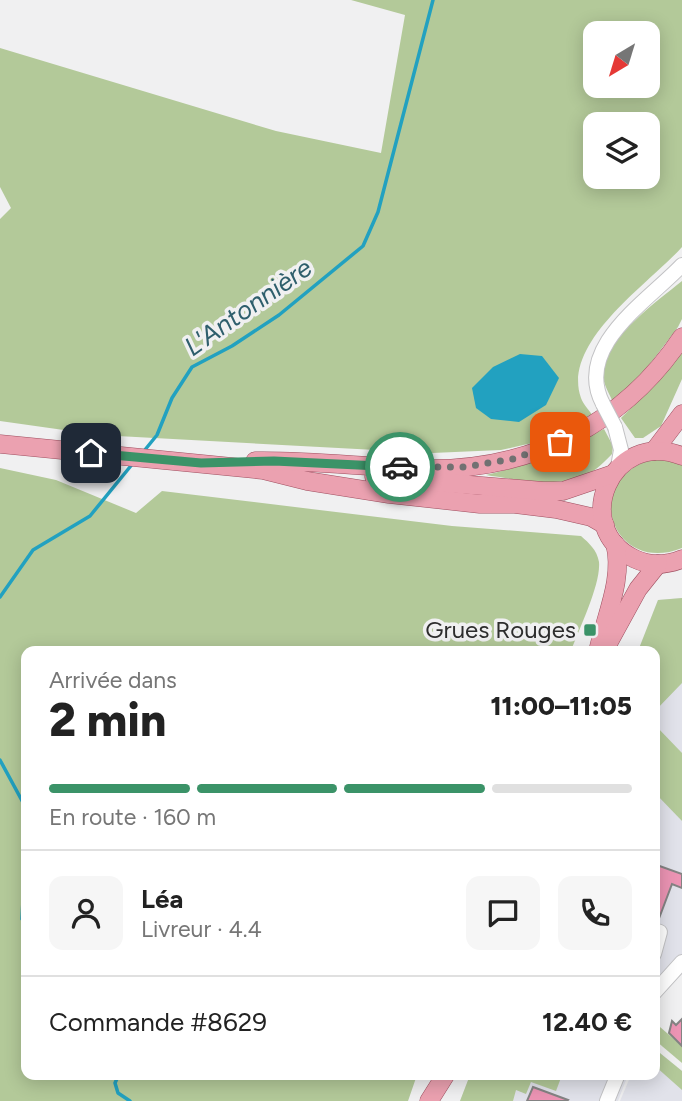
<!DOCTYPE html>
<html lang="fr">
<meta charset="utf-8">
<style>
:root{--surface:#fff;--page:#f6f6f6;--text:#222;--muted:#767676;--line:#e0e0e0;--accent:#3b9368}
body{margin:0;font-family:Figtree,sans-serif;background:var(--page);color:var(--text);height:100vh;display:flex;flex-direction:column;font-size:26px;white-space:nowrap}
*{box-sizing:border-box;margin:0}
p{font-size:23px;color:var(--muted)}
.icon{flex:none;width:38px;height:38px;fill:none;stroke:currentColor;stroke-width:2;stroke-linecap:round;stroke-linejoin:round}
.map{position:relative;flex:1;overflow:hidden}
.side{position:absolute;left:21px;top:646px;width:639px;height:434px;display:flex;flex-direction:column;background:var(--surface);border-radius:14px;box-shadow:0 4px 18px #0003}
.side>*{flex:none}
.needle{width:46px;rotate:218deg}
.fabs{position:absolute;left:583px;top:21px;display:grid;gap:14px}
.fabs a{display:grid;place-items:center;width:77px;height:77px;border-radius:14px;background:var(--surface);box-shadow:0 4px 18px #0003;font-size:35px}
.pin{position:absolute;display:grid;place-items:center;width:60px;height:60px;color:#fff;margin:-30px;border-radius:14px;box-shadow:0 4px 10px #0006}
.courier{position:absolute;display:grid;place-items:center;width:70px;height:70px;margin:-35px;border:5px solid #3b9368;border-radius:50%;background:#fff;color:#222;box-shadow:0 2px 9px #0007}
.summary em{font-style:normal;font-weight:800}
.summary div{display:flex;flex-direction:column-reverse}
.summary{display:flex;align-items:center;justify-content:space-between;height:119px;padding:0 28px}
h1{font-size:46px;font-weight:800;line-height:52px}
.bar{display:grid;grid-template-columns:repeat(4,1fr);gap:10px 7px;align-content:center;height:84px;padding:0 28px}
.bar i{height:9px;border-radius:5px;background:var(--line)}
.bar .selected{background:var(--accent)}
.bar p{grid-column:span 4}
.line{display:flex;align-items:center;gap:18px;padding:0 28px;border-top:2px solid var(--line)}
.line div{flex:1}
.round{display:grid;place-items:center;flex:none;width:74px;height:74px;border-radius:14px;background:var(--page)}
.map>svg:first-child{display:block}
</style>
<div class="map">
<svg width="682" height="1101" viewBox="0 0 682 1101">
<rect width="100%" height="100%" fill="#f0f0f1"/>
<g fill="#e1e2ea">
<polygon points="682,598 682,974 658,998 655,1005 654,651 638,651 658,600"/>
<polygon points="655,1049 682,1071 682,1101 620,1101 631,1075 654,1074"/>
<polygon points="470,1075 628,1075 618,1101 460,1101"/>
</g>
<g fill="#b3c999" fill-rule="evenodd">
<path d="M351,0H682V247C650,283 561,342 581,398C583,404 589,410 593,416L558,437L501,450L432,453L99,435L0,421V219L11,208L0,187V48L276,131L381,153L405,15ZM595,33H648V86H595ZM595,124H648V177H595Z"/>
<path d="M682,281V319L678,327L640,377L612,400C608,391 601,380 603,369C610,335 656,302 682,281Z"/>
<polygon points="682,348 682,379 661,426 643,438 635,438 621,418 666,373"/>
<path d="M604,429L613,446L612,454C607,459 601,465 596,469C565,491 520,480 486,475C528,465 565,448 604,429Z"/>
<path d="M653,459L669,460L682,465V548C613,576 578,481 653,459Z"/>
<path d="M0,468L56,480L136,513L162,491L452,526L581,536C589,543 597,550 599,562C601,584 579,629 571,651H26V1074L417,1075L408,1101H0Z"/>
<polygon points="682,598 682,683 655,711 654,651 638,651 658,600"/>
<polygon points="655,725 682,753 682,821 655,793"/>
<polygon points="660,1027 682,1046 682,1063 656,1041"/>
<polygon points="655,1049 682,1071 682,1090 655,1066"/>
<polygon points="470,1075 561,1074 562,1075 556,1091 531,1082 526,1094 516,1090 513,1101 460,1101"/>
</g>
<polygon fill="#22a1c0" points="520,354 542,356 559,378 546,405 519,422 491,419 476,408 472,388 493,367"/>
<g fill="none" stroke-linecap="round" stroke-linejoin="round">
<g stroke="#22a1c0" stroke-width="3.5">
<polyline points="144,451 157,435 172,398 192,367 232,346 279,315 363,246 378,212 433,0"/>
<polyline points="0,597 33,550 90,516 134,462"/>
<polyline points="0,760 26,808"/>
<polyline points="26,893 23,900 22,919 26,921"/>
<polyline points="119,1074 115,1083 118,1093 130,1101"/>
</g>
</g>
<g fill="#ec94b4" stroke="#848383" stroke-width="2">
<polygon points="654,864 682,874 682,888 672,884 658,921 654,921"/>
<polygon points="682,1019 682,1046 669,1033 672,1021 676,1025"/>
<polygon points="533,1087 568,1100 567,1101 527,1101"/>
</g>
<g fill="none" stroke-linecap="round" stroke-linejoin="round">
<g stroke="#c2c2c4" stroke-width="16">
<g id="minor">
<path d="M603,404C573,347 648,301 682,265"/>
<polyline points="615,427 621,450 618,467"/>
<polyline points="654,930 660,932 654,954"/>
<polyline points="654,993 682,962"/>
<polyline points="607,1101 618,1074"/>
</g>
</g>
<g stroke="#9f4f60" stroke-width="19">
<g id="major">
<polyline points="0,444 263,470 307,481 389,494 480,504 515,504 556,509 591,517 605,525"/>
<polyline points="654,451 682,414"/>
<path d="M682,456C611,428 569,528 635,559C650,566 667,565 682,559"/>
<path d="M255,461C313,460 371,468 430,469C534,469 624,424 682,337"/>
<polyline points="374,477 543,491 563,491 613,474"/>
<path d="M598,651C605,617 624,579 615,544"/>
<polyline points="604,651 638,589 658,564"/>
<polyline points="429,1101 446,1074"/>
</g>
</g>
<use href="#minor" stroke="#fff" stroke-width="14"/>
<use href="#major" stroke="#eba1b0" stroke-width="18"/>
<g stroke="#c2c2c4" stroke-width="16" stroke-linecap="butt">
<polyline id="minor-bridge" points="603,404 615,427"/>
</g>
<use href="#minor-bridge" stroke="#fff" stroke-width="14"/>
</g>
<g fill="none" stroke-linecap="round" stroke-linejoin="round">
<polyline stroke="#717172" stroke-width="7" stroke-dasharray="0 12.6" points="400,467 464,467 513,459 560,442"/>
<polyline stroke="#3b9368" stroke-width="9" points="91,453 201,463 274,461 400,467"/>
</g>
<rect fill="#3b9368" stroke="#f0f0f1" stroke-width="2.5" x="583" y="623" width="14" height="14" rx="3.5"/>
<g text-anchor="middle" stroke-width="7" stroke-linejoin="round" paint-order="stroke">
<g font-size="24" fill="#2d2d2d" stroke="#f0f0f1" text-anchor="end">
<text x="576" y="638">Grues Rouges</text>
</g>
<g font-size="26" font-style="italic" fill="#2e5e6c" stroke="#f0f0f1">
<text transform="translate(248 307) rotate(-35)" y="9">L'Antonnière</text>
</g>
</g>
</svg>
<div class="fabs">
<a><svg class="needle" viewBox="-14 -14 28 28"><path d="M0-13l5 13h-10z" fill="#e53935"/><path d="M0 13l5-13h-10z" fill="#767676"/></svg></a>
<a><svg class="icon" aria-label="layers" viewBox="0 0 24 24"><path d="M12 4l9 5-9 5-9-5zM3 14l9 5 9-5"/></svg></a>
</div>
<div class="pin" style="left:560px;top:442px;background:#ea580c"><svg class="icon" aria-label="bag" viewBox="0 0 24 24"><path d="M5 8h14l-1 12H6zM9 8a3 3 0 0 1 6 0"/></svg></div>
<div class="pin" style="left:91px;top:453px;background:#1f2937"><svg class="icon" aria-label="home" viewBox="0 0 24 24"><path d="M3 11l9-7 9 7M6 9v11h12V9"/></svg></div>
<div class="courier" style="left:400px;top:467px"><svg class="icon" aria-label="car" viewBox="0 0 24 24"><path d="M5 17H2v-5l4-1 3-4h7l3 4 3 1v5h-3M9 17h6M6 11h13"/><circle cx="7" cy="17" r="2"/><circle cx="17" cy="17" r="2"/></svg></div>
<section class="side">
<div class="summary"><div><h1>2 min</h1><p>Arrivée dans</p></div><em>11:00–11:05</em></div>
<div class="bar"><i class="selected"></i><i class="selected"></i><i class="selected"></i><i></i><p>En route · 160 m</p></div>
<div class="line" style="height:126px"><a class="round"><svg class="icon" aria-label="person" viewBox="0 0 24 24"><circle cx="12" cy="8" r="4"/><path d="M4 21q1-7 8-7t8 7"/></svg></a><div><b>Léa</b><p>Livreur · 4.4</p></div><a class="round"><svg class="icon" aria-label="chat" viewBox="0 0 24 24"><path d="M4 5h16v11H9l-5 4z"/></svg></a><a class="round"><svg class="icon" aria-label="phone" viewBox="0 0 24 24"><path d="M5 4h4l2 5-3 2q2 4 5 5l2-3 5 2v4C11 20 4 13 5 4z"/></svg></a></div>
<div class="line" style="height:91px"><div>Commande #8629</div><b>12.40 €</b></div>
</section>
</div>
